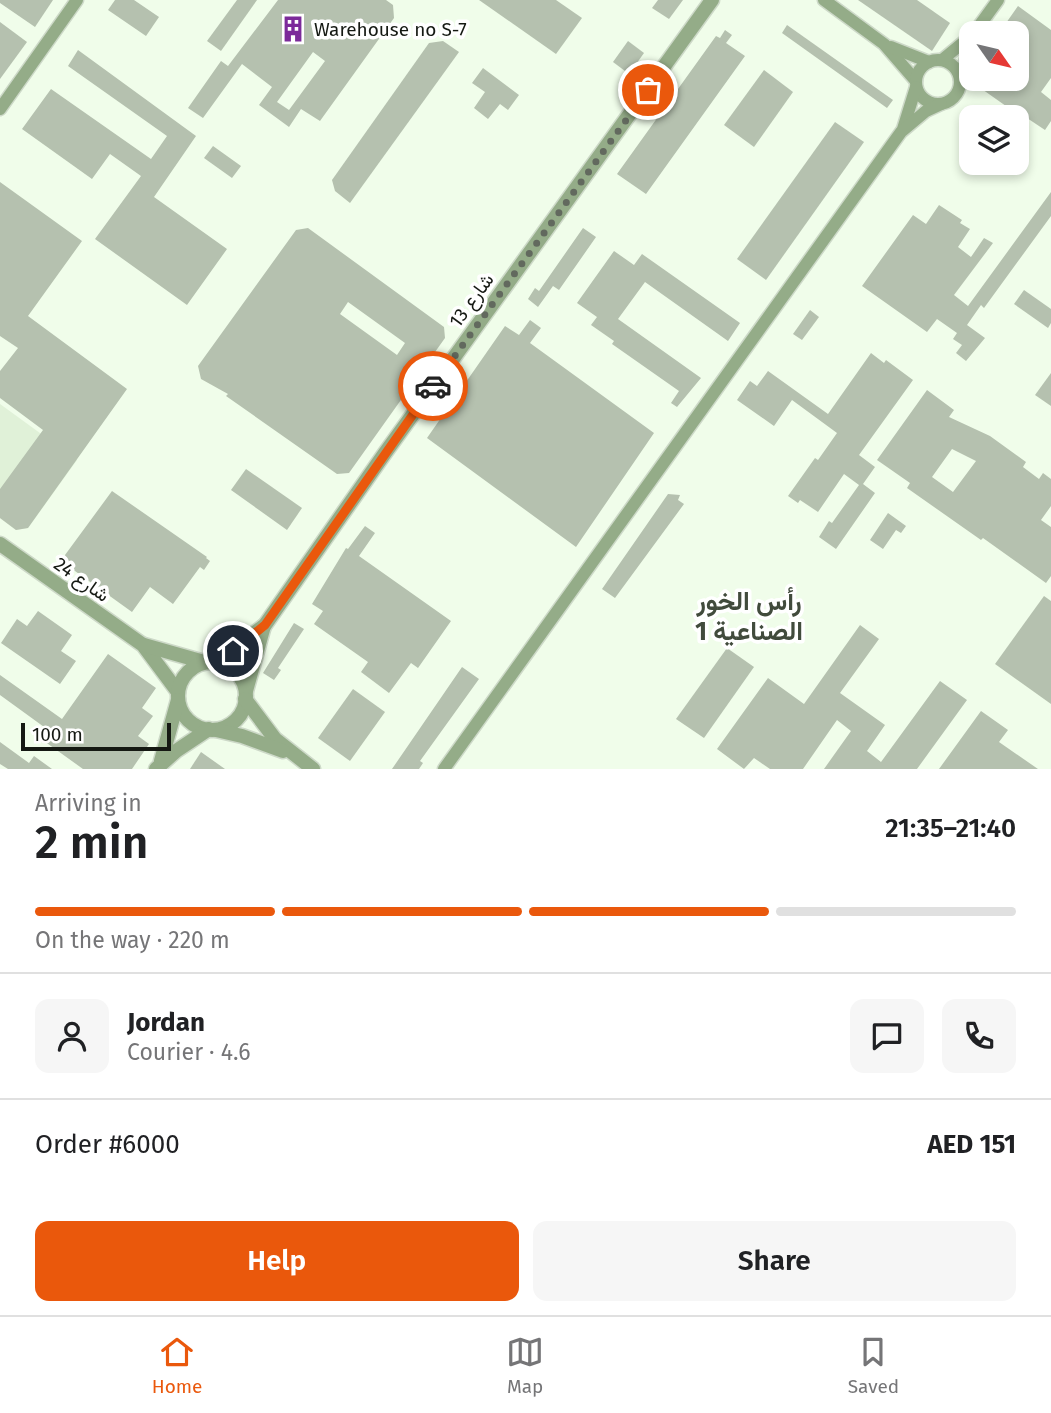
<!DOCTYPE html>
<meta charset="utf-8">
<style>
:root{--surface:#fff;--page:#f6f6f6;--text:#202124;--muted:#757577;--line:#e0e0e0;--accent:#ea580c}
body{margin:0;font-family:"Fira Sans",Vazirmatn,sans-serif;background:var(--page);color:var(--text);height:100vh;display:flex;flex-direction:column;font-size:26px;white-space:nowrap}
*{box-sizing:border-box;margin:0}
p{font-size:23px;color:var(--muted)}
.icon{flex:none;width:38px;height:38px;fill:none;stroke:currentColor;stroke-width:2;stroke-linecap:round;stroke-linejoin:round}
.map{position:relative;height:769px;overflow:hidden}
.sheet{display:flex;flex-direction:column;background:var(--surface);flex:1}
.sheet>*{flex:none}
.needle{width:46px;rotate:124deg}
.fabs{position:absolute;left:959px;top:21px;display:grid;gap:14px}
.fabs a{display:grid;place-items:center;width:70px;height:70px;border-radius:14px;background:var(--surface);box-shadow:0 4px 10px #0003;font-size:35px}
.scale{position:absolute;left:21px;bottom:18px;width:150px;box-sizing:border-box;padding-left:7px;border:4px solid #151913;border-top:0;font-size:19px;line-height:24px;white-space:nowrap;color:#151913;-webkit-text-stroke:5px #fff;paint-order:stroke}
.pin{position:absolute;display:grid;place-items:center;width:60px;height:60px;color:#fff;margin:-30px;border:4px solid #fff;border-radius:50%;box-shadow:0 2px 7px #0007}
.courier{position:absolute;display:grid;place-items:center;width:70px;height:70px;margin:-35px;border:5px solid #ea580c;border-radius:50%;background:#fff;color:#222;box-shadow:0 2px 9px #0007}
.head em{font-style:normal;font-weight:600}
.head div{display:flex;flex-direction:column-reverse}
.head{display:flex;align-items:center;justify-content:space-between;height:119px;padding:0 35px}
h1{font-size:46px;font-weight:600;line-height:52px}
.bar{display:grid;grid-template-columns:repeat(4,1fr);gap:10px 7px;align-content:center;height:84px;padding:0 35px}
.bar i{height:9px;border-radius:5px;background:var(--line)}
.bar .on{background:var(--accent)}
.bar p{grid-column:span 4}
.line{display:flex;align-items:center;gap:18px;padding:0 35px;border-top:2px solid var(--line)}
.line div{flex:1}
.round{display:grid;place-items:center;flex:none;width:74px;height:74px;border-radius:14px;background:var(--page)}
.action{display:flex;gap:14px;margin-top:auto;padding:14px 35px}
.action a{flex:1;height:80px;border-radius:14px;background:var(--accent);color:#fff;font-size:28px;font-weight:600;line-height:80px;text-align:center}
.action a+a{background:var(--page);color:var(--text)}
.tab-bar{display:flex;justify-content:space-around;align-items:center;height:98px;border-top:2px solid var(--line);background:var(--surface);font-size:19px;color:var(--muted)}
.tab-bar a{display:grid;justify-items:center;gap:4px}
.tab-bar .on{color:var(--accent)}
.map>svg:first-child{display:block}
</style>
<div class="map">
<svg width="1051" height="769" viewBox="0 0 1051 769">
<rect width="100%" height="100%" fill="#f0fdea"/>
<polygon fill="#e0f1d8" points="0,404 77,460 28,528 16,530 0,518"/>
<g fill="#b5c1af" fill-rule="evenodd">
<polygon points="0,0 53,0 35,27 0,3"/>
<polygon points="115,0 134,0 159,17 146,36 108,10"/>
<polygon points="237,0 257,0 221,51 207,41"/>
<path d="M278,0H386L393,5L394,18L320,121L301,109L289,127L259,105L272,87L242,64L203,118L188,108L221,61L228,66ZM313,52L325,61L289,110L277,102Z"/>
<polygon points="479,0 556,0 582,18 556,54"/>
<polygon points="658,0 683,0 669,19 652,8"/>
<polygon points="858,0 917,0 950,23 932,51"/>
<polygon points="1018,6 1051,30 1051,78 1041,92 1051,100 1051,121 1045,130 1024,116 1023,118 969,80 1017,79 1017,33 999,33"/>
<polygon points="0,22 27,42 0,79"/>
<polygon points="787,25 893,100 887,108 782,33"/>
<polygon points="725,30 732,35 726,43 745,56 646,194 617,174 716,36 720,38"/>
<polygon points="443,41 459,52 350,203 335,191 332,180 429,43"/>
<polygon points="628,41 644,53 629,74 613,62"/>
<polygon points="78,50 196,136 154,197 227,249 187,305 95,239 141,176 110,154 92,179 22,129 51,89 151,159 167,136 68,66"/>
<polygon points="483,68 519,95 508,110 500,104 488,119 474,108 485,92 472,83"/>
<polygon points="764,70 793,92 754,147 724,125"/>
<polygon points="835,122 864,142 766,280 737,259"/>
<polygon points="213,146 241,166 232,178 204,158"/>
<polygon points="0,182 82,241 28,316 127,389 28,528 16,530 0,518 0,489 43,430 0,398 0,371 18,348 0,336"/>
<polygon points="1051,192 1051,216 984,308 981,305 967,325 985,338 966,361 956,353 962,345 953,339 957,333 937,319 927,332 862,286 913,215 926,224 939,205 962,220 960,223 970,229 958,247 971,257 984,238 993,243 954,295 968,306"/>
<path d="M308,228L444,327L445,338L349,473L337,474L226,396L228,394L201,379L198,366L296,230ZM348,302L405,343L397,355L340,314Z"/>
<polygon points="583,228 596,237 559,290 553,286 538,307 528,299 535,288 539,291"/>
<polygon points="614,251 634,265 642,254 740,323 728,341 645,282 618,319 701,378 677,407 671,403 679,391 612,344 614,341 591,325 597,317 577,303"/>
<polygon points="1024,290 1051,309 1051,323 1048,328 1014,304"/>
<polygon points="810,310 819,317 802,340 793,334"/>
<polygon points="530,320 541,328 530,343 654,433 576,547 427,438 505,326 519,335"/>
<polygon points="871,353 884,363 886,360 913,380 859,455 875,467 863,484 875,493 836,549 819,537 829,521 832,523 859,485 844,474 818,512 800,500 798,503 788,496 815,458 818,460 837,433 792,400 774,426 737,400 750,381 757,386 768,371 828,414"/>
<polygon points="1051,373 1051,406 1035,395"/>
<path d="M927,390L954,410L949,417L990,436L1026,462L1023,467L1039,479L1043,473L1051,479V506L1041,520L1051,527V576L1046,583L983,538L981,540L907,488L910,483L877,460ZM952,449L976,461L953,492L932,477Z"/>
<polygon points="246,469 302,508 287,530 231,490"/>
<polygon points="112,491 207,557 206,558 210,561 204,570 200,567 173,604 150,587 132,612 68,566 65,555"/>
<polygon points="668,494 680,495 678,500 684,504 615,598 602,589"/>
<polygon points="888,513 906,526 901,533 896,530 883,549 870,540"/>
<polygon points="365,526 375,533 359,556 451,621 418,668 411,663 389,693 361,672 368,662 314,624 323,611 312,604 346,548 348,549"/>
<polygon points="1044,596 1051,601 1051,704 995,664"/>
<polygon points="38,611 72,635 61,651 76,661 60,684 1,643 17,619 27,626"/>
<polygon points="294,623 304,629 278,668 281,670 274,680 263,673"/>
<polygon points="860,625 879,639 840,693 885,725 867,751 881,762 940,681 967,700 917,769 824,769 851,731 837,720 803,769 770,769 754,758 744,769 717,749 768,678 804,704"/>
<polygon points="727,648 754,667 704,738 676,719"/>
<polygon points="108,654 156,688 142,708 153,716 138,736 149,744 132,769 83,769 44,741 51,732 0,695 0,675 62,719"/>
<polygon points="462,667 479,679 420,761 423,763 419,769 392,769"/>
<polygon points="353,689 385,712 350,761 318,738"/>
<polygon points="981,711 1008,730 999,742 1038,769 939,769"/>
<polygon points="0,742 29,763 34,756 52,769 8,769 0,764"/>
<polygon points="201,752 225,769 190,769"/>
</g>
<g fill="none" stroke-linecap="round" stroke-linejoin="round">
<g stroke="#cdd9c8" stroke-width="15">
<g id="minor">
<polyline points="824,0 884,44 916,81"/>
<polyline points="974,33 998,0"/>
<polyline points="891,47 929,62"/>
<circle cx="938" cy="82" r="22"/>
<polyline points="942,60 971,36"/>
<polyline points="960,79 971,42"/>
<polyline points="0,109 77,0"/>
<polyline points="903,129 916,87"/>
<polyline points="444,769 901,132 926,111 941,104"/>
</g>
</g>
<g stroke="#cdd9c8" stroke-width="17">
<g id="tertiary">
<polyline points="0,544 143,645 178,692"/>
<polyline points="144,645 204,662"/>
<polyline points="216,662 265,625 385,453 712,0"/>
<circle cx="212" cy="696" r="34"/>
<polyline points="246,691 264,626"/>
<polyline points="245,699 275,739 313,769"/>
<polyline points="216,730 242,736 283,751"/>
<polyline points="161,761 178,700"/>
<polyline points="156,769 176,751 209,729"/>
</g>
</g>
<use href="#minor" stroke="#94ac88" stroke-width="12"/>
<use href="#tertiary" stroke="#94ac88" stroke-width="14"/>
</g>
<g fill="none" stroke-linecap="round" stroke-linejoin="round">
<polyline stroke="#62695e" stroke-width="7" stroke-dasharray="0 12.6" points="433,386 648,90"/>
<polyline stroke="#ea580c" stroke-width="9" points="233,651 265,625 433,386"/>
</g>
<defs>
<g id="building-bare" transform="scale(2.1)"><path d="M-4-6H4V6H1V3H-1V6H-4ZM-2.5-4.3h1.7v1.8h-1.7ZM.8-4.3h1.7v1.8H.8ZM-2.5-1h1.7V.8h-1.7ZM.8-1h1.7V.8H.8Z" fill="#7c2a9a" stroke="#fff" stroke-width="2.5" paint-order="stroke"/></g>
</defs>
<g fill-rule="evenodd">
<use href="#building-bare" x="293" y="29"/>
</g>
<g text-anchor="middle" stroke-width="7" stroke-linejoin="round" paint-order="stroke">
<g font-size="19" fill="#151913" stroke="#fff" text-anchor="start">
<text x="314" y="36">Warehouse no S-7</text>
</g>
<g font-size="19" fill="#151913" stroke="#fff">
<text transform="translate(471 300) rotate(-54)" y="7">شارع 13</text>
<text transform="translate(82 579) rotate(35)" y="7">شارع 24</text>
</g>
<g font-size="26" font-weight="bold" fill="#414b3c" stroke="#fff">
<text x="749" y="610">رأس الخور<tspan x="749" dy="30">الصناعية 1</tspan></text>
</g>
</g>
</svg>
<div class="fabs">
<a><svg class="needle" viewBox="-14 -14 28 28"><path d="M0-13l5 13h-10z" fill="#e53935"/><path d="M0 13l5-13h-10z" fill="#757577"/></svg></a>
<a><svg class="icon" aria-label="layers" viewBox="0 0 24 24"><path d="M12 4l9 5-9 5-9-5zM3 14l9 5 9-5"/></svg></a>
</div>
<div class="scale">100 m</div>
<div class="pin" style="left:648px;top:90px;background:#ea580c"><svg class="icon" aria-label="bag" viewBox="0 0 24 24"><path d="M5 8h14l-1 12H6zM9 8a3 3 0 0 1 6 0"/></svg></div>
<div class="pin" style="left:233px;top:651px;background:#1f2937"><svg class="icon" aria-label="home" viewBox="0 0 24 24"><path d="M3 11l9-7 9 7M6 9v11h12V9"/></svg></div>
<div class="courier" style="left:433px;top:386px"><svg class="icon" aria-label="car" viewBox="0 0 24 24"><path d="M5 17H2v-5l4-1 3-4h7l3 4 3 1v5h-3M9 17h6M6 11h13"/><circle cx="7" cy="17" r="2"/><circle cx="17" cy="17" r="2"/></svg></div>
</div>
<section class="sheet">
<div class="head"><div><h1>2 min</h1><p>Arriving in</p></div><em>21:35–21:40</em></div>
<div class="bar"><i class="on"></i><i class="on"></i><i class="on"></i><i></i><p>On the way · 220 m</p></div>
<div class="line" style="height:126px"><a class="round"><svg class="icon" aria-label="person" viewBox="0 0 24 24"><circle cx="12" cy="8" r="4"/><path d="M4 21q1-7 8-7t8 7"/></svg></a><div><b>Jordan</b><p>Courier · 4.6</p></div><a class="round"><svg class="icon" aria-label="chat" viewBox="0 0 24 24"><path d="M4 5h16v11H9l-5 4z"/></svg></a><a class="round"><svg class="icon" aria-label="phone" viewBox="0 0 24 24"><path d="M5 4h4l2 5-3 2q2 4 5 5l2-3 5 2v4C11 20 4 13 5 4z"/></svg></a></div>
<div class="line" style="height:91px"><div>Order #6000</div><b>AED 151</b></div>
<div class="action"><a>Help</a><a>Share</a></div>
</section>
<nav class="tab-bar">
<a class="on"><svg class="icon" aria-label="home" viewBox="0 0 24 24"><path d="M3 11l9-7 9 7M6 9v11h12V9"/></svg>Home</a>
<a><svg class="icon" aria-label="map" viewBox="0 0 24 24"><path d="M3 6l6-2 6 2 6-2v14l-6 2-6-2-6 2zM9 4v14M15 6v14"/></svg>Map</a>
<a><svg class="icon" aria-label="saved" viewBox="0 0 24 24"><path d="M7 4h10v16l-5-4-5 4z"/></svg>Saved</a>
</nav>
